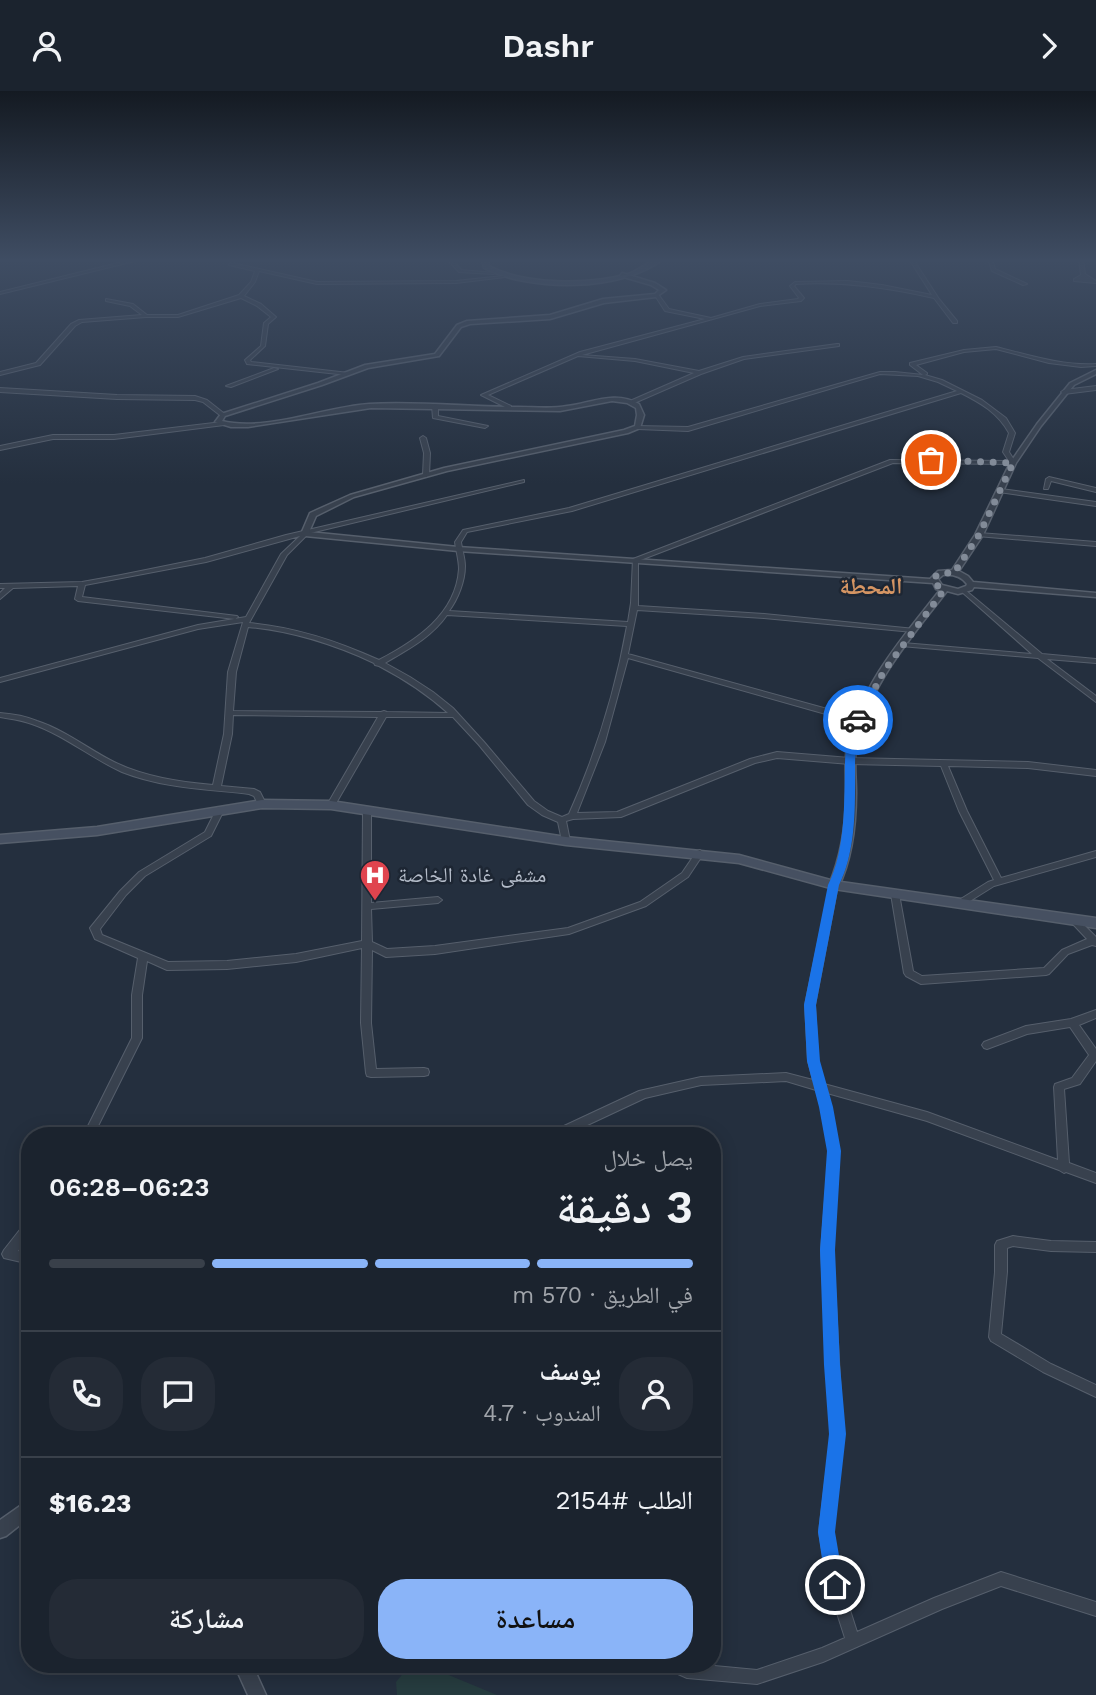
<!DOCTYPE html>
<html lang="ar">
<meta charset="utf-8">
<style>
:root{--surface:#1b232e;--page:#242b36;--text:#f1f3f6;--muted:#a0a4aa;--line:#39404a;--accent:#8ab4f8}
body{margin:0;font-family:"Work Sans","Noto Naskh Arabic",sans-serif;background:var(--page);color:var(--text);direction:rtl;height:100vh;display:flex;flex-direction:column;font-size:26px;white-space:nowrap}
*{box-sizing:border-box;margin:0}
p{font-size:23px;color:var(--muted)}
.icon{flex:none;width:38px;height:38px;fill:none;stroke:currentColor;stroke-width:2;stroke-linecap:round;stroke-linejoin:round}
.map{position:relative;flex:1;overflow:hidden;direction:ltr}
.side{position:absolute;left:21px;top:1036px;width:700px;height:546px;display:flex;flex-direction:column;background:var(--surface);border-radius:28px;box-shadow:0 4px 18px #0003,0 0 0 2px var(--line);direction:rtl}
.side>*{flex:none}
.pin{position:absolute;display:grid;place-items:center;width:60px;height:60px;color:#fff;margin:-30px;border:4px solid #fff;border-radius:50%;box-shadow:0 2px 7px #0007}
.courier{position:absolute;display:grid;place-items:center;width:70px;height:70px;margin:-35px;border:5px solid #1a73e8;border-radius:50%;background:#fff;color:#222;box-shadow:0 2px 9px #0007}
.head em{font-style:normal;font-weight:600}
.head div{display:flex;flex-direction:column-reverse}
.head{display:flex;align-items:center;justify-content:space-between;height:119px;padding:0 28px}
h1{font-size:46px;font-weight:600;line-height:52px}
.bar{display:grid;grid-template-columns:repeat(4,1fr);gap:10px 7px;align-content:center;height:84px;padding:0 28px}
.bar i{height:9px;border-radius:5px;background:var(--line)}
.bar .on{background:var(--accent)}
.bar p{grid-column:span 4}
.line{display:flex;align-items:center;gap:18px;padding:0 28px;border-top:2px solid var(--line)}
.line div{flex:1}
.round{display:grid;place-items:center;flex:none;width:74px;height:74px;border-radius:28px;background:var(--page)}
.action{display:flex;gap:14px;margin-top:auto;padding:14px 28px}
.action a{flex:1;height:80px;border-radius:28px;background:var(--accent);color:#111;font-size:28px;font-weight:600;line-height:80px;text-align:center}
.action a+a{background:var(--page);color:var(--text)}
header{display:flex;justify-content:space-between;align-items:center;height:91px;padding:0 28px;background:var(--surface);font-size:32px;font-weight:600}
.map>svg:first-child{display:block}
</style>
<header><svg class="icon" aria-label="forward" viewBox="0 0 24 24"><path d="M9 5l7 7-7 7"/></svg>Dashr<svg class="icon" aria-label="person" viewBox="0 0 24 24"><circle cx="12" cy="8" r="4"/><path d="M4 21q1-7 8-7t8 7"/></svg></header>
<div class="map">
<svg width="1096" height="1604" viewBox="0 0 1096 1604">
<rect width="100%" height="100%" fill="#242f3e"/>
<polygon fill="#263c3f" points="411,1573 422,1573 497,1604 397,1604 396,1591"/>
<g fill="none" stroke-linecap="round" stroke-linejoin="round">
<g stroke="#565f6c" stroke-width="2">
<g id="minor">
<polygon points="134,168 143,168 0,203 0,201"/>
<polygon points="232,168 236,168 233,172 317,191 456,190 503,185 505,186 456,192 317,193 259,180 255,191 244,205 261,213 276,226 268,233 265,255 250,269 251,271 349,282 349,284 347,284 247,273 245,269 261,255 264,232 271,226 257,215 241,207 178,226 146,226 82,231 75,235 40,274 0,284 0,281 36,272 71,233 79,229 142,224 130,215 106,210 106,208 133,213 147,224 178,224 239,204 251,191 255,180 229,174"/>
<polygon points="447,168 452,168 461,179 495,182 493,183 459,181"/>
<path d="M909,168H913L939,208L957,230V232H953L934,207C888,197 843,190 796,193L794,195L804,207L801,210L760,215L582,264L635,268L699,280L743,266L837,253H839V255L744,268L701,283L632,313L630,312V310L694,282L635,270L578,265L488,304L511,315V317H507L481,304L580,261L705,228L665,220L654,203H658L669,218L711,227L760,213L798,208L799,207L790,195L795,191L848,190L882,194L932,204Z"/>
<polygon points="988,168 992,168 995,178 1027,193 1023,194 992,180"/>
<polygon points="1079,168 1083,168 1085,183 1096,190 1096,192 1074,190 1074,188 1081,184"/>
<path d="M996,256C1029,264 1062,275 1096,273V275L1081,276L1049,272L996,258L964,261L916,274L927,282V283L925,284L942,289L982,309L1006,327L1015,342L1009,361L1016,372L1015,373L893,372L638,470V515L764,523L915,538V540L913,541L764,527L637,519L628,563L860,627L861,629L860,631H854L628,567L605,651L577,722L617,721L750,668L777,661L850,667L1028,671L1096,679V685L1028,677L948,675L967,720L1001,787L1096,760V766L994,795L962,815H956L955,813L956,811L988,791L994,789L959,720L941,675L850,673L777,667L755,672L621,726L573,728L566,730L570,750L566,753L562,750L558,731L542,724L528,714L479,654L453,626H386L335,714L331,717L327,714L378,626L233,624L232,643L221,695L254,698L260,701L266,713L262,716L259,715L254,705L249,703C207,698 162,697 122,681C91,667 64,644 32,633C21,629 11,628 0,626V622C13,623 25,625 37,630C65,639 88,658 114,671C145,686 179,691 213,694L224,643L228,581L243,531L198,538L0,591V587L198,534L246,526L281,463L300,445L206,471L85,494L82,506L237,525L238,526L235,528L78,510L75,508L78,495L13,497L0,508V502L5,497H0V493L82,491L121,484L205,467L286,444L524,389V391L306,443V445L287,464L249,532C295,536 337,550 379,569C415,550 456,524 459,478C459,469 456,460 455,451L463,439L569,417L957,300L938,291L918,285L880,283L688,340L638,338L635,336L636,335L688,336L880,281H895L923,284L910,274V272L964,259ZM961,302C981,312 998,322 1009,342L1003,361L1009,370L890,369L633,468L631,512L628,531L449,520C458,508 465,490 465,475C465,467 462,459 461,451L467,441L572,420ZM447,524L627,535C616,597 596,663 569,723L562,726L548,720L534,710L484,651L453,617L433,601L410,586L385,572C407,559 432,546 447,524ZM248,536C293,540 333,553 374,572L375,574L379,575C404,588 427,603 448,622L387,621L384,620L381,621L233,620L236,581Z"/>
<polygon points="274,277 278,278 231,296 226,295"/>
<polygon points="1096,295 1096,299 1064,303 1061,301 1064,299"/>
<polygon points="0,297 117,304 195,305 207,309 226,324 221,325 203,311 195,309 117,308 0,301"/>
<polygon points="435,313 438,315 438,325 488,335 485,337 433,327 432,315"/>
<polygon points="222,331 224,332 224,334 114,348 53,348 0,359 0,355 53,344 114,344"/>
<polygon points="423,345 426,347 430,362 429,384 426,386 423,384 424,362 420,347"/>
<polygon points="1049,386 1096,397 1096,401 1051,390 1048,398 1044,398 1046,388"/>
<polygon points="1001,398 1096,411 1096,415 999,401 999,399"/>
<polygon points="979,442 1096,451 1096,455 977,445 977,443"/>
<polygon points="964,498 1042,563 1096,568 1096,572 1047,568 1096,605 1096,611 1038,567 901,555 901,553 903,552 1032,563 962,501 961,500"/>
<polygon points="220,716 224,719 211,745 145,785 126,804 100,838 102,844 168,871 227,870 296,863 362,850 363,721 367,718 371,721 371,812 438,806 442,809 438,812 371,818 372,851 387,858 435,855 568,837 640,811 682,782 697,760 700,759 704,762 688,786 646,815 569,843 435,863 386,866 372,859 371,932 376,978 424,977 428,978 429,981 428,984 424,985 371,986 367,985 366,982 361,932 362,857 296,871 227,878 167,879 147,870 142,904 142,947 93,1045 83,1045 132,947 132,904 138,867 95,848 90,837 120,800 139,781 205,741 217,717"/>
<polygon points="834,791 838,794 815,914 818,970 824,993 927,1021 1058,1069 1054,996 1055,993 1072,987 1089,964 1070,936 1027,943 987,958 984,957 982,954 984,951 1026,935 1071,928 1096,919 1096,927 1079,934 1096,958 1096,970 1080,993 1064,998 1069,1072 1096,1082 1096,1092 1066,1081 1064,1082 1059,1079 927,1030 827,1002 839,1060 833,1159 843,1343 833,1441 842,1494 857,1541 934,1507 1001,1481 1096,1511 1096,1525 1001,1495 942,1518 823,1571 757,1593 687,1587 667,1578 665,1573 693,1573 757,1579 822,1557 845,1547 828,1494 819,1441 831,1343 821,1159 829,1060 821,1016 816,999 786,990 701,994 645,1007 564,1045 548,1045 549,1042 639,1000 701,986 786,982 813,989 808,970 805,914 830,794"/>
<polygon points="895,800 899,803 913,880 922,885 1044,877 1062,859 1087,848 1071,831 1070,829 1071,827 1077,827 1096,846 1096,855 1092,854 1068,863 1049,883 1046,884 921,893 906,885 904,882 891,803"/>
<polygon points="30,1130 30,1144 18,1160 30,1162 30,1173 4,1167 2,1163 4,1159 26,1131"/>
<polygon points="1013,1145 1051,1150 1096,1151 1096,1161 1051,1160 1013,1155 1007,1157 1007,1181 1001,1243 1051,1273 1096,1294 1096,1306 1043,1281 991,1250 989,1246 995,1181 995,1154 997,1150"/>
</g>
</g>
<g stroke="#565f6c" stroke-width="3">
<g id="tertiary">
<path d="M622,182L655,192L666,199L656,206L604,212L550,228L470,233L461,236L439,265L368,277L322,294L225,325L222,330C265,341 324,316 369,313C417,310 470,316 519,316C534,316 551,318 567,315C591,312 616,299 639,313L644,324L640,337L628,342L447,380L354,406L316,425L309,441L458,456L930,488L938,480L952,479L975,444L1010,372L1037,333L1070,292L1096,279V283L1074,294L1041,335L1016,372L983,444L959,480L968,485L973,491L1096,502V506L974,496L972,499L958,503L947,500C910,548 866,597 856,658C854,673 856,687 856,702C856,734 852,768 838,797L834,798L829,794C841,765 846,735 846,704C847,688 844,671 847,656C860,594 903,546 940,499L936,498L933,492L458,460L305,445L301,443L310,422L350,404L444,377L624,339L635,335L637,324L636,317L627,312L612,310L560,320L371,317L248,336H231L215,331L221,323L318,292L365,274L435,263L457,234L467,230L550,224L603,208L655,203L659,199L651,194L620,185ZM943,484C953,483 961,485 967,493L966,495L958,498L942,494L938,488Z"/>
<polygon points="30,1408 30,1426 6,1445 0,1447 0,1429"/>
<polygon points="234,1573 252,1573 266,1604 248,1604"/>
</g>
</g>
<g stroke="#565f6c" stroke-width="3">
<g id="secondary">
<path d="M482,168H488L489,175C525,194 589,194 628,183C640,179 650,168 663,168C621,201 530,201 484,177Z"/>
<polygon points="262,709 331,710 566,746 739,764 834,790 1096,827 1096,837 834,798 739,772 566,754 331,718 262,717 97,744 0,752 0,744 97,736"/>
</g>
</g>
<use href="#minor" fill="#38414e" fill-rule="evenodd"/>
<use href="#tertiary" fill="#38414e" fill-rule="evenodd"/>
<use href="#secondary" fill="#465061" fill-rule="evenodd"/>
</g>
<linearGradient id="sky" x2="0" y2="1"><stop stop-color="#141a22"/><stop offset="0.43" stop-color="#3f4d63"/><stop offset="1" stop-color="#3f4d63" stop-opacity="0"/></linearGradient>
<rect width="1096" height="393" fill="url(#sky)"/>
<path fill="#1a73e8" d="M858,626L862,629C860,643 855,658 855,672C855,711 857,758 839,794L816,914L820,970L833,1016L841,1060L835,1159L840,1274L846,1343L835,1441L844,1494L842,1501L835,1503L829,1501L826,1494L818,1441L829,1343L824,1274L820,1159L827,1060L819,1016L807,970L804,914L828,794C846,758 844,711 845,672C845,658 850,643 853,629Z"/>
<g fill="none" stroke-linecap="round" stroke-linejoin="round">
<polyline stroke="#828b98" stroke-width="7" stroke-dasharray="0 12.6" points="858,629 884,580 944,499 935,493 934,486 941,482 954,482 979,444 1013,372 931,369"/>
</g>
<defs>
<g id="hospital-pin" transform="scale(1.575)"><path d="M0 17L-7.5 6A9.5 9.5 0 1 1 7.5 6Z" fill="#e0444e" stroke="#1d2633"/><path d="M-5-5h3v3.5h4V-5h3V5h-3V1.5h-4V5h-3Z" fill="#fff"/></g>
</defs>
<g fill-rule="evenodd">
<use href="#hospital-pin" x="375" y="784"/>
</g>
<g text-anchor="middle" stroke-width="5" stroke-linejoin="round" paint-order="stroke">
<g font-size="21" fill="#b4bcc9" stroke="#1d2633" text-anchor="start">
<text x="398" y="791">مشفى غادة الخاصة</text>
</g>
<g font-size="23" font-weight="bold" fill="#d59563" stroke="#1d2633">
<text x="871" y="503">المحطة</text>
</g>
</g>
</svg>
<div class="pin" style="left:931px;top:369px;background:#ea580c"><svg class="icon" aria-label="bag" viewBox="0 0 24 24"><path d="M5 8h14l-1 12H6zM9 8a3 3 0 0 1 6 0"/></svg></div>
<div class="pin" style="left:835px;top:1494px;background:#1f2937"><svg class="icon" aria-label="home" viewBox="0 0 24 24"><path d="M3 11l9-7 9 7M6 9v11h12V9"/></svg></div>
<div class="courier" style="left:858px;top:629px"><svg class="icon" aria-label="car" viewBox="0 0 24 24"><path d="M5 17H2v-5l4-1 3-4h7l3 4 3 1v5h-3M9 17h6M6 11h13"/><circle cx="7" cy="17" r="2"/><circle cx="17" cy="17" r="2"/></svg></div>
<section class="side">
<div class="head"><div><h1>3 دقيقة</h1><p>يصل خلال</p></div><em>06:23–06:28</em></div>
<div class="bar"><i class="on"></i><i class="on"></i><i class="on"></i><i></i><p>في الطريق · 570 m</p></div>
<div class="line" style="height:126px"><a class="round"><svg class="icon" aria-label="person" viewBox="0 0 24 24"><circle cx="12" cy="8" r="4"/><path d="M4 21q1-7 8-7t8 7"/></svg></a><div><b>يوسف</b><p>المندوب · 4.7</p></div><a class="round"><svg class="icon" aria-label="chat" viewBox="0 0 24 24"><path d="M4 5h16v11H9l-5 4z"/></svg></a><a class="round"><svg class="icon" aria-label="phone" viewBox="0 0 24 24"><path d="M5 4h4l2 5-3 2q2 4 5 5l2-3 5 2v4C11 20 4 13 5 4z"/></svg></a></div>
<div class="line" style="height:91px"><div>الطلب #2154</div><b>$16.23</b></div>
<div class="action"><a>مساعدة</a><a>مشاركة</a></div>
</section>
</div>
